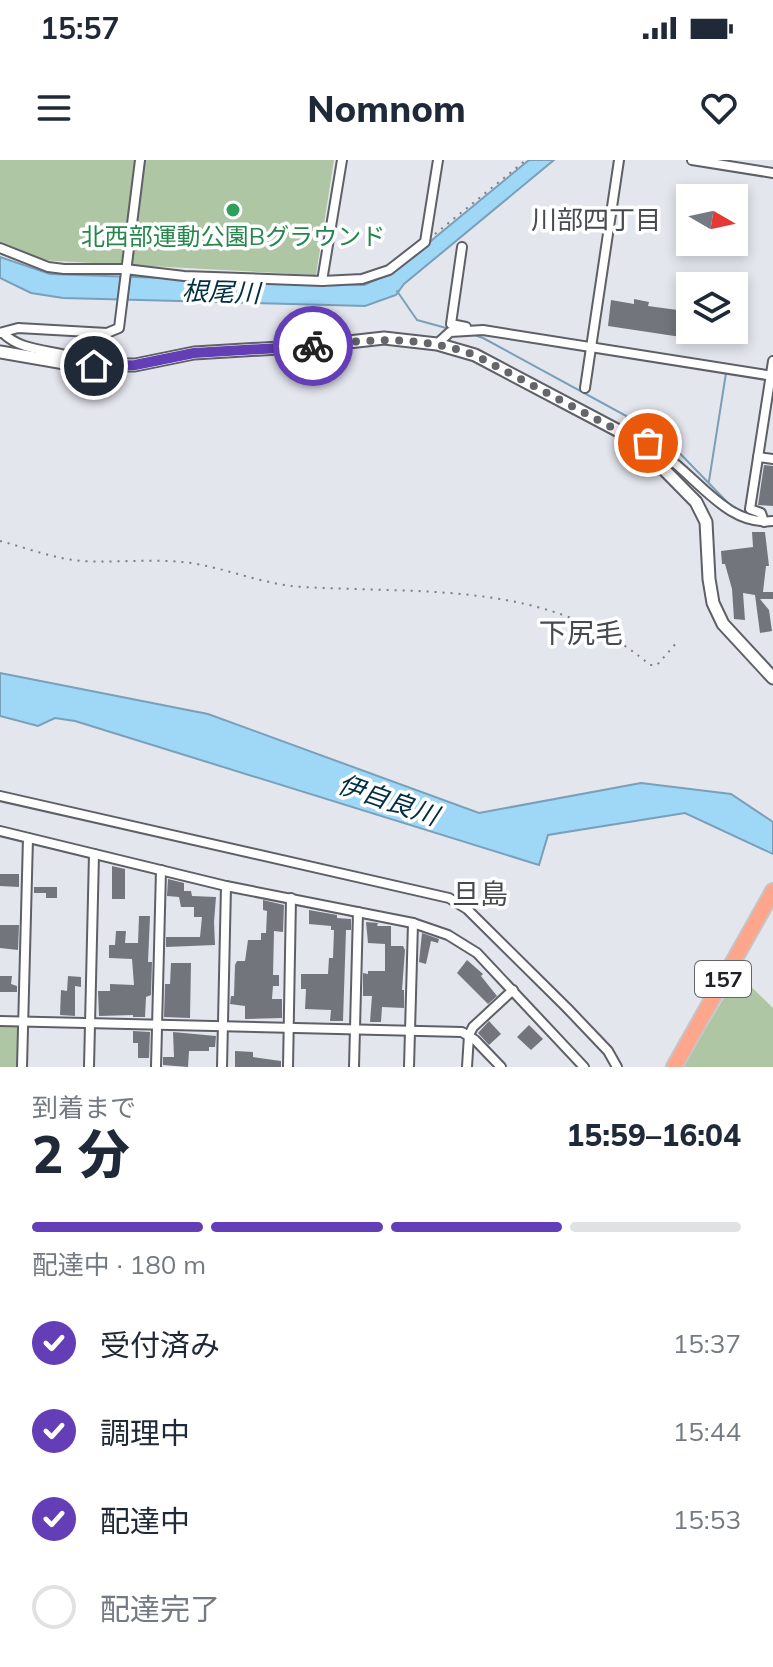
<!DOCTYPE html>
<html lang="ja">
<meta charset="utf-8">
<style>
:root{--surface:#fff;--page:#f6f6f7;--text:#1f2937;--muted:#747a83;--line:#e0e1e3;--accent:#633eb7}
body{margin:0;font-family:Mulish,"Noto Sans JP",sans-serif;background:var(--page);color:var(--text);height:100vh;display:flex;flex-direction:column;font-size:30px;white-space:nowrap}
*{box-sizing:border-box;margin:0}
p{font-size:26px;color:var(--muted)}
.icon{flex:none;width:44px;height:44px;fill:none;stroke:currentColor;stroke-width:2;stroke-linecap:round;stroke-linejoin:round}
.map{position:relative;height:907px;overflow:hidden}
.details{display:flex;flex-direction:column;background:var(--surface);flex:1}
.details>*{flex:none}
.needle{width:52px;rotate:99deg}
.controls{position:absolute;left:676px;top:24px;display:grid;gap:16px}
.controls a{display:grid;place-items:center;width:72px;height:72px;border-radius:0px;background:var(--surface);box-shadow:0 4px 12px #0003;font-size:40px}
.pin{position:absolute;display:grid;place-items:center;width:68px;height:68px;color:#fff;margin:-34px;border:4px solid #fff;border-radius:50%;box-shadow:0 2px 8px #0007}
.courier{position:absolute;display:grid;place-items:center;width:80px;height:80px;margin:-40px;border:6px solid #633eb7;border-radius:50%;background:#fff;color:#222;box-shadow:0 2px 10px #0007}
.summary em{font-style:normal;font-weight:800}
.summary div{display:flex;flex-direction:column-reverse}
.summary{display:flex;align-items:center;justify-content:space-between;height:136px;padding:0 32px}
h1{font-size:52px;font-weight:800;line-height:60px}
.bar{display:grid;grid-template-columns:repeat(4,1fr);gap:12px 8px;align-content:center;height:96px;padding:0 32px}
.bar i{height:10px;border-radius:6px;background:var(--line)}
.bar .on{background:var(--accent)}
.bar p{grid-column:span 4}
ol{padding:0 32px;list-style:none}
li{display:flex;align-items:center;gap:24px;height:88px}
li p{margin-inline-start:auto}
li .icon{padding:8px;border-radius:50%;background:var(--accent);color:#fff;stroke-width:4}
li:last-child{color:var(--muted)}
li i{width:44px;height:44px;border:4px solid var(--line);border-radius:50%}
.status{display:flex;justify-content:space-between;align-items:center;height:56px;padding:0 40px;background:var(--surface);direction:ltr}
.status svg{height:22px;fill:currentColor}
header{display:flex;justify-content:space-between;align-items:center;height:104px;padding:0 32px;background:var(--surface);font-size:36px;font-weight:800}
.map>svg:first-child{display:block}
</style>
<div class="status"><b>15:57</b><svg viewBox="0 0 49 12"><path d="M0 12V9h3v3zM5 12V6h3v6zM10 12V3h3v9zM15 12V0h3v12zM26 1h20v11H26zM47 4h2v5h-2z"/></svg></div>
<header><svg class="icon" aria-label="menu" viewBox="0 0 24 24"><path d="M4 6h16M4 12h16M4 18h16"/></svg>Nomnom<svg class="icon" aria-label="heart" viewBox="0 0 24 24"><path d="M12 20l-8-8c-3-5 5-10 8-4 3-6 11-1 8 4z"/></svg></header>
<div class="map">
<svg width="773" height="907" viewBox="0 0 773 907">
<rect width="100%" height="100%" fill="#e4e6ee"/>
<g fill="#aec6a3">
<polygon points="0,0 334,0 316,115 38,100 0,82"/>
<polygon points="738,814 773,848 773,907 683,907"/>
<polygon points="0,865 17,865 20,868 19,907 0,907"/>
</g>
<g fill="#9fd7f7" stroke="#79a0b8" stroke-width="2">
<polygon points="529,0 554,0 404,124 396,135 365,146 63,138 31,133 0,118 0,97 50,114 364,125 392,113"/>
<polygon points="0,513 208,554 479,653 641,623 731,634 773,662 773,694 685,653 548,675 539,705 75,561 55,558 38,566 0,556"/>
</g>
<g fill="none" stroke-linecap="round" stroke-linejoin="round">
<g stroke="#79a0b8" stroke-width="2">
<polyline points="397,131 417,160 450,169"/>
<polyline points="471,166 483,166"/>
<polyline points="472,174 483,178 663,276 731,346"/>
<polyline points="671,196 768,211"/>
<polyline points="709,321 726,213"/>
</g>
</g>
<g fill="#73757d">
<polygon points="634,139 649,142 648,146 685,151 681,177 608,166 611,140 634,144"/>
<polygon points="764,305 773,306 773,346 758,345"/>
<polygon points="752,372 765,372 769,406 766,406 763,432 773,432 773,439 760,439 769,450 772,471 760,473 755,435 743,433 745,460 734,459 732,429 725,404 722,404 721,391 753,387"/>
<polygon points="112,706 125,709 125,739 112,739"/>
<polygon points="0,714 19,714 19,727 0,726"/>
<polygon points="168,719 184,723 184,731 191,731 192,736 216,737 214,762 215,785 166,787 166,777 200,777 202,757 194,757 194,747 181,747 179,737 167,736"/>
<polygon points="34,727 57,727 57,738 46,738 46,733 34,733"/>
<polygon points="263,740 284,745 283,772 274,771 273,815 279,815 279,826 273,826 272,839 282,839 282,858 245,859 245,846 230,844 231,836 234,836 235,805 237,801 245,801 248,780 261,780 261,773 266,773 267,751 263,750"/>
<polygon points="309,750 337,755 337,758 351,759 351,770 346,770 343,861 330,861 331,850 305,849 306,829 301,829 301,814 328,814 329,798 333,798 334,770 331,770 331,766 309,764"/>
<polygon points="139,756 150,756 148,802 152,802 151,835 146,837 145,857 133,857 133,855 99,856 98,831 110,831 110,824 134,825 132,799 109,798 109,785 115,785 116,771 126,771 125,783 138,783"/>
<polygon points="366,762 378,763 377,766 391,766 391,786 403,786 405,790 402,830 404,830 404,848 382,847 381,862 370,862 372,836 363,836 363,813 368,814 368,811 385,811 385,784 368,783"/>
<polygon points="0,765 19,765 18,790 0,788"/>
<polygon points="422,773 439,779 438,783 431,781 426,804 419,802"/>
<polygon points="467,800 483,814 481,816 497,836 488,844 457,813"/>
<polygon points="171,803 191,803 190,858 164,857 165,824 170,824"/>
<polygon points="0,816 12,816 11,824 17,826 17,832 0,832"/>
<polygon points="68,816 81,817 81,827 75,826 75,856 60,855 61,830 67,831"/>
<polygon points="489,861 501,874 489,885 478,873"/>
<polygon points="529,865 543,879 531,890 517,877"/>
<polygon points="133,871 150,872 149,898 138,898 138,883 133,883"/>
<polygon points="173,872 216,876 215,887 209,887 209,891 189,891 188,907 163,905 163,897 174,897"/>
<polygon points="235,891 253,892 253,897 281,901 281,907 235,907"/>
</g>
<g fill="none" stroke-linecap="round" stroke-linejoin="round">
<g stroke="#5e5f67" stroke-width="12">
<g id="street">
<polyline points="692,0 773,13"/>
<polyline points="462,87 451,164 466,167"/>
<polyline points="0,88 48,107 64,109 125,109 184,116 322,121 362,119 389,110 425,82 438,0"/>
<polyline points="322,121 342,0"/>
<polyline points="0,173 18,168 107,173 119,168 140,0"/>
<path d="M3,173C24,195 64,188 91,204"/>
<polyline points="437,184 450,172 483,170 773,216"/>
<polyline points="585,228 619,0"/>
<path d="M634,280C686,293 717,368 773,361"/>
<polyline points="758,297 773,299"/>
<polyline points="764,362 761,353 750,349 773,201"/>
<polyline points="0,636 449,738 467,749 567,848 608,891 617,907"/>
<polyline points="0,671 226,726 413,763 448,775 477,793 584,907"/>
<polyline points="0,861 462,872 475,880 501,907"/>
<polyline points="22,907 28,678"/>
<polyline points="89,907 94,694"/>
<polyline points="156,907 161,710"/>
<polyline points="222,907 226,726"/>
<polyline points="288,907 291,738"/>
<polyline points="354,907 358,752"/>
<polyline points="409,907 413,763"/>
<polyline points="467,907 469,875 473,867 513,830"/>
</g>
</g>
<g stroke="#5e5f67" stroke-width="15">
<polyline id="secondary" points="0,192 76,205 135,205 194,193 313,186 384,178 437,184 475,195 634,279 696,342 706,362 709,419 713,443 723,464 773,518"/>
</g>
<g stroke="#c5c5c6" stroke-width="18">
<polyline id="highway" points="674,907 773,731"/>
</g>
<g stroke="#7d7e83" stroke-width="2" stroke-dasharray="2 6" stroke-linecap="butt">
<polyline points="435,74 526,0"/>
<path d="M0,381C27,388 55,399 82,401C119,403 155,398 191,403C229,409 265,425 303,427C426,434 550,420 650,505H657L678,481"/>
</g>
<use href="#street" stroke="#fff" stroke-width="8"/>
<use href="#secondary" stroke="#fff" stroke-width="11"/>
<use href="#highway" stroke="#fea68b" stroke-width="14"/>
</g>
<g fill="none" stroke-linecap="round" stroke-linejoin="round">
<path stroke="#65666b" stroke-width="8" stroke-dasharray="0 14.4" d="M313,186C372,179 418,175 475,195L634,279L648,283"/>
<polyline stroke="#633eb7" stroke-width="10" points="94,206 135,205 194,193 313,186"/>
</g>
<circle fill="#2e9e5b" stroke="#fff" stroke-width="3" cx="233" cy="50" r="8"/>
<g text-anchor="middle" stroke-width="7" stroke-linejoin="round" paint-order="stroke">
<rect fill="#fff" stroke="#636466" stroke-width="2" x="695" y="801" width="56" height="36" rx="6"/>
<g font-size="22" font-weight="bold" fill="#202124">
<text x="723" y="827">157</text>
</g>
<g font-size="24" fill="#27864d" stroke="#fff">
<text x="233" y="85">北西部運動公園Bグラウンド</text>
</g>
<g font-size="26" fill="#484a51" stroke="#fff">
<text x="596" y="69">川部四丁目</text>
</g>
<g font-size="26" font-style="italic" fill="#002e43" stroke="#fff">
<text transform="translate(221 132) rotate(2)" y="9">根尾川</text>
<text transform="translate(388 640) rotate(19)" y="9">伊自良川</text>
</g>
<g font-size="28" fill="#484a51" stroke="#fff">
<text x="581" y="483">下尻毛</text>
<text x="480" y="744">旦島</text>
</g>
</g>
</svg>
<div class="controls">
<a><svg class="needle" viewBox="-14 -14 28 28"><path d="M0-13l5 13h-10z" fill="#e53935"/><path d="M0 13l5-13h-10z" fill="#747a83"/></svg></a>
<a><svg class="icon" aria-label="layers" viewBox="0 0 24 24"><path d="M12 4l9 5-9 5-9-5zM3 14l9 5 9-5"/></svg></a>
</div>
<div class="pin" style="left:648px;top:283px;background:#ea580c"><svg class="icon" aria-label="bag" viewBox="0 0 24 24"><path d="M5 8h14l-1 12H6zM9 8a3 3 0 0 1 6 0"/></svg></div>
<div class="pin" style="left:94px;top:206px;background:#1f2937"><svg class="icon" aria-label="home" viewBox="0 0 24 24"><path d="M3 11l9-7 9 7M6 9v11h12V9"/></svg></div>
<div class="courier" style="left:313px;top:186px"><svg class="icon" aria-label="bike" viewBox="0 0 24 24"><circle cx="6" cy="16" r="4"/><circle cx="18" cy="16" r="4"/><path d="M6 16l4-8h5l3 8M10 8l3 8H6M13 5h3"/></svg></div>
</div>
<section class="details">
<div class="summary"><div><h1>2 分</h1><p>到着まで</p></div><em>15:59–16:04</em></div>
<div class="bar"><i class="on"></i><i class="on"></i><i class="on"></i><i></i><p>配達中 · 180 m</p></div>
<ol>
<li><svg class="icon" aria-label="check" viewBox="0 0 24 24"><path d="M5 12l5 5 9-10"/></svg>受付済み<p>15:37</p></li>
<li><svg class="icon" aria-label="check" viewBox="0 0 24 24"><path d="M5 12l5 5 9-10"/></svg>調理中<p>15:44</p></li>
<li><svg class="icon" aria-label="check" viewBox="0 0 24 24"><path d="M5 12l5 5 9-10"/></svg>配達中<p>15:53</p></li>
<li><i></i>配達完了</li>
</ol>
</section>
